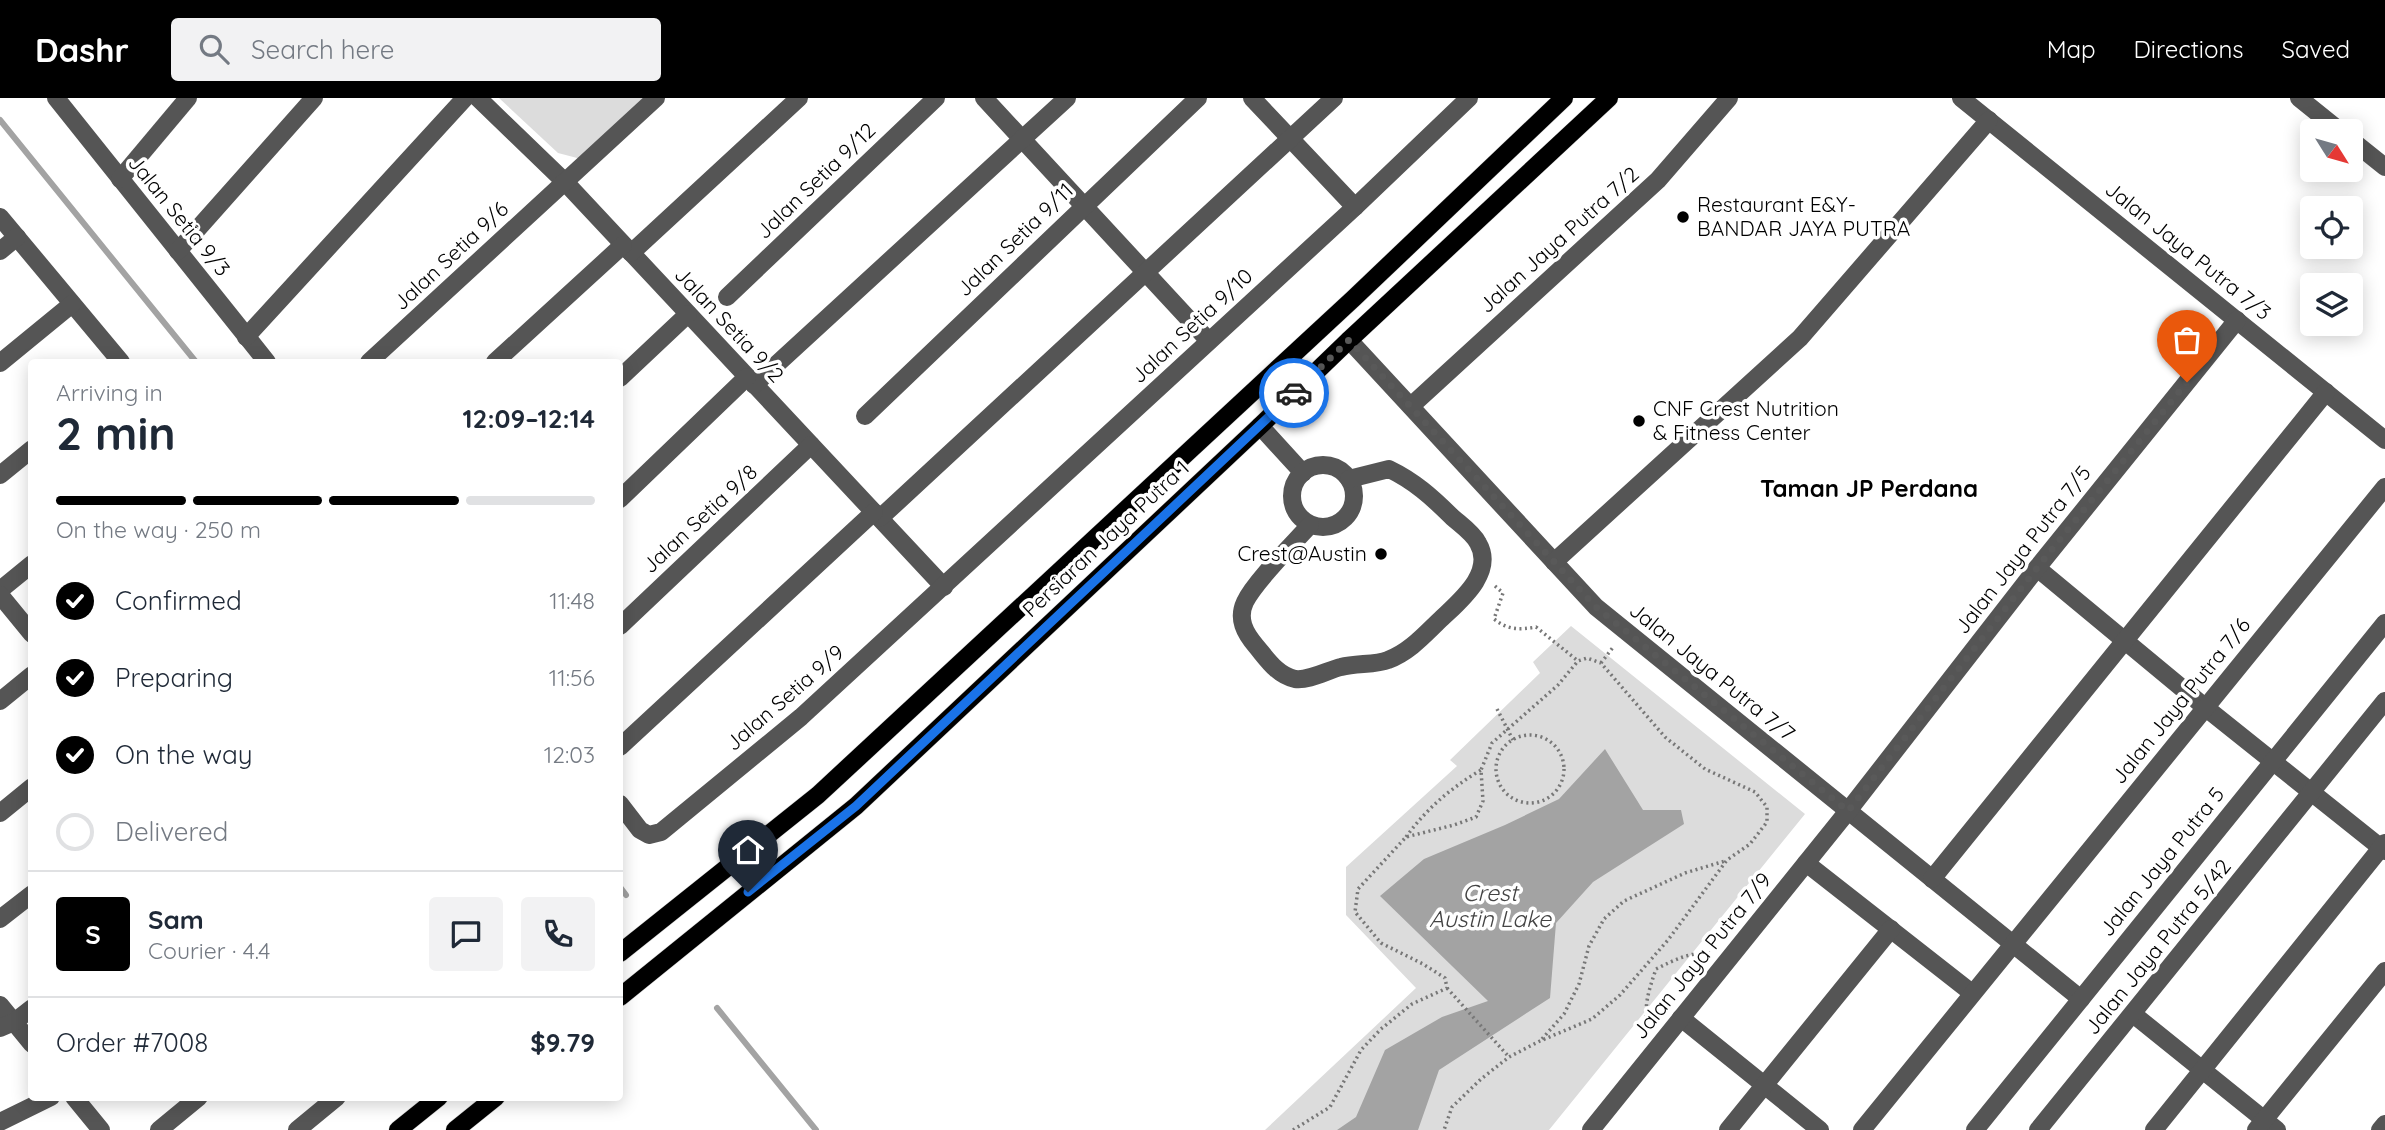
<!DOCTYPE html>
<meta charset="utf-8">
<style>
:root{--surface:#fff;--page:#f2f2f3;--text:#1f2937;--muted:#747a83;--line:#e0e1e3;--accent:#000}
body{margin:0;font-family:Quicksand,sans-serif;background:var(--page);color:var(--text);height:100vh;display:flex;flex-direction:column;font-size:26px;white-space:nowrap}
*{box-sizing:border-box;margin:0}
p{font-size:23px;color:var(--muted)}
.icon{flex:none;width:38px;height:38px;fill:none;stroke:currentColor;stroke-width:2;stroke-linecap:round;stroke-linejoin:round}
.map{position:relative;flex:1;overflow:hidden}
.drawer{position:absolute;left:28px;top:261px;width:595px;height:742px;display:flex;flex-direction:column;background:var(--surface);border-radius:7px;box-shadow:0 4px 18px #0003}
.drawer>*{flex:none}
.needle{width:46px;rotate:127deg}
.buttons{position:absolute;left:2300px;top:21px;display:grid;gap:14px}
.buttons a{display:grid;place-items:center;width:63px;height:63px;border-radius:7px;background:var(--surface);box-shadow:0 4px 18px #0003;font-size:35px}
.pin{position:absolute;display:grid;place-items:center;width:60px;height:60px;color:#fff;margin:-72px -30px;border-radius:50% 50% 50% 0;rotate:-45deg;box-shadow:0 0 7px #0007}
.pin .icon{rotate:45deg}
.courier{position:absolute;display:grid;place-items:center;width:70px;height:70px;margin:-35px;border:5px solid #1a73e8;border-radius:50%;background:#fff;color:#222;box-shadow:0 2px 9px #0007}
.headline em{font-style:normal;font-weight:700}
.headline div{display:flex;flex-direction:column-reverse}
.headline{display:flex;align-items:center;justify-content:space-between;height:119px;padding:0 28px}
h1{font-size:46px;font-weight:700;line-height:52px}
.bar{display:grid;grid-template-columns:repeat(4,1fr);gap:10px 7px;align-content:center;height:84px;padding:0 28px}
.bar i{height:9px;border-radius:5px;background:var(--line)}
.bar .active{background:var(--accent)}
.bar p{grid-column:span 4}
.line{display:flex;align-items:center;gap:18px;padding:0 28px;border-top:2px solid var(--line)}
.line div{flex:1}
.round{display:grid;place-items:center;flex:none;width:74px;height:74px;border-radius:7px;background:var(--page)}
ol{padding:0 28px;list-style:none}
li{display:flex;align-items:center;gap:21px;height:77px}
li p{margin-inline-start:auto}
li .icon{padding:7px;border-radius:50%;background:var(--accent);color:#fff;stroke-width:4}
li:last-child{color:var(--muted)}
li i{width:38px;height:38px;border:4px solid var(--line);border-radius:50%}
header{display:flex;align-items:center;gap:42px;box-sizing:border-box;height:98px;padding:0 35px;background:var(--accent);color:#fff}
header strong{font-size:33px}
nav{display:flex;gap:38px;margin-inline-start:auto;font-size:24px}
.search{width:490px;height:63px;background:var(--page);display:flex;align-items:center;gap:18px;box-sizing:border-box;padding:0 24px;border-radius:7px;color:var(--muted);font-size:26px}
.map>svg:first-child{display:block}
</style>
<header>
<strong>Dashr</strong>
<div class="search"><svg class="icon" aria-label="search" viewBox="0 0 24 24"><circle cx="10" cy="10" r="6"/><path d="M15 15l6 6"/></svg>Search here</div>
<nav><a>Map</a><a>Directions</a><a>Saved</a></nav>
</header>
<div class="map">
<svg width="2385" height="1032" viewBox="0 0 2385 1032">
<rect width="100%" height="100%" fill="#fff"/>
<g fill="#dcdcdc">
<polygon points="499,0 646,0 581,61 558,55"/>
<polygon points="1571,528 1805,716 1549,1032 1265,1032 1416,890 1346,817 1346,769 1457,668 1450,662 1540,575 1533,564"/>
</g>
<polygon fill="#a3a3a3" points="1605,651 1643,712 1681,712 1684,726 1593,784 1556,825 1550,900 1439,972 1418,1032 1337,1032 1356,1019 1385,952 1442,919 1488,903 1380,798 1424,761 1505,727 1559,701"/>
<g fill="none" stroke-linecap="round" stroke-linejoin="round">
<g stroke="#a3a3a3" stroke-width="6">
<polyline points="0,22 196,264"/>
<polyline points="620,789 626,797"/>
<polyline points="717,910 816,1032"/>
</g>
<g stroke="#dbdbdb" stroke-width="19">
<g id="major">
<polyline points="620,855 818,697 1354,200 1564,0"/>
<polyline points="620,899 856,708 1260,328 1349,242 1609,0"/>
<polyline points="398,1032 439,999"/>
<polyline points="455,1032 496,999"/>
</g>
</g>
<g stroke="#777" stroke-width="3.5" stroke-dasharray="2 3.5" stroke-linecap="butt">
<path d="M1495,488L1503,495L1494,521C1508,532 1519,532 1536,529L1578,563"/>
<polyline points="1601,565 1614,548"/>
<polyline points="1497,611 1513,642"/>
<circle cx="1530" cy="671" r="34"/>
<path d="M1406,739C1427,710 1451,690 1481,672"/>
<polyline points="1447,890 1509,959"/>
<path d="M1648,930C1643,908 1649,892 1656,871C1674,862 1690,854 1710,855"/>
<polyline points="1542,941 1564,916 1579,886 1589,848 1604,821 1624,803 1685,775 1725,763"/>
<polyline points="1293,1032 1330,1009 1361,952 1381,931 1412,906 1447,890 1445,880 1423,866 1381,845 1355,814 1358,791 1406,739 1454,727 1476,719 1483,703 1481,672 1492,645 1558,587 1578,563 1587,560 1601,565 1665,639 1705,671 1755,694 1767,709 1767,724 1750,746 1727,762 1668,842 1620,897 1592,921 1540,943 1509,959 1481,981 1452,1009 1444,1032"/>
</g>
<g stroke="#555" stroke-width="18">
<polyline points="56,0 267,264"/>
<polyline points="478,0 565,84 944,489"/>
<polyline points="984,0 1209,243"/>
<polyline points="1252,0 1355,109"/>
<polyline points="1961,0 2385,342"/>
<polyline points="2299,0 2340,33"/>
<polyline points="2350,41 2385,69"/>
<polyline points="120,81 188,0"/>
<polyline points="0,119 121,264"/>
<polyline points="0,153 17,139"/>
<polyline points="178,153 314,0"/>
<polyline points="631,155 799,0"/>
<polyline points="727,199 936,0"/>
<polyline points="246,239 465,0"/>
<polyline points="1349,242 1596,509 2081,901"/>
<polyline points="369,264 656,0"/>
<polyline points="495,264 623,147"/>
<polyline points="0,265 72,206"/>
<polyline points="620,280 688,216"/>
<polyline points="754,287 1067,0"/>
<polyline points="1411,308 1658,82 1729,0"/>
<polyline points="865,318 1198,0"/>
<polyline points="1260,328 1303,375"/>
<circle cx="1323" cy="398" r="31"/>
<polyline points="0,377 32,351"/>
<polyline points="620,401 747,279"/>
<polyline points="880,420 1334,0"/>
<path d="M1310,427C1293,446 1255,483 1245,504C1237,521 1245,535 1256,548C1267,561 1277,577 1295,581C1309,583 1328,572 1341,569C1356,565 1376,567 1388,562C1410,554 1426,535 1442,520C1461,502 1495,474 1478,445C1473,435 1461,427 1452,419C1432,399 1414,383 1389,371L1349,381"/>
<polyline points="1554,464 1800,240 1989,22"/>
<polyline points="2037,470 2206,610 2385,753"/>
<polyline points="0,492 32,466"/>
<polyline points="0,497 32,536"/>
<polyline points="620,528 811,347"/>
<polyline points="0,603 32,577"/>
<polyline points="620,649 874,414"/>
<polyline points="620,706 640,732 649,737 661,734 801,619 1355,109 1469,0"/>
<polyline points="0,715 32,689"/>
<polyline points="1806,765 1972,895"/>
<polyline points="1932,781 2326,294"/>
<polyline points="0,821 32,796"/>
<polyline points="0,907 32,946"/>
<polyline points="2133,916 2277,1032"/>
<polyline points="1681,920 1820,1032"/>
<polyline points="0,930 14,924 32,910"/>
<polyline points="74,999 101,1032"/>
<polyline points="0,1024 51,999"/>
<polyline points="159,1032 199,999"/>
<polyline points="297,1032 337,999"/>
<polyline points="1591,1032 1848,713 2037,470 2237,222"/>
<polyline points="1728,1032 1891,831"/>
<polyline points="1862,1032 2385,389"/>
<polyline points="1975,1032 2385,525"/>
<polyline points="2038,1032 2385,603"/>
<polyline points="2154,1032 2385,745"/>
<polyline points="2256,1032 2385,873"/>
<polyline points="2380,1032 2385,1026"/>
</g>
<use href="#major" stroke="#000" stroke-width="18"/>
</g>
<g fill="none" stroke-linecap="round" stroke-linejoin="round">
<polyline stroke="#595959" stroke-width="7" stroke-dasharray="0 12.6" points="1294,295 1349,242 1596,509 1848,713 2037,470 2187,284"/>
<polyline stroke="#1a73e8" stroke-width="9" points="748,794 856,708 1294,295"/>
</g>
<g fill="#000" stroke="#fff" stroke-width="2.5">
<circle cx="1683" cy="119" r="7"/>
<circle cx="1639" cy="323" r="7"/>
<circle cx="1381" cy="456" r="7"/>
</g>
<g text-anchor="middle" stroke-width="7" stroke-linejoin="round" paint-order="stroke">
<g font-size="21" fill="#000" stroke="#fff">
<text transform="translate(816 83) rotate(-44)" y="7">Jalan Setia 9/12</text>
<text transform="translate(179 118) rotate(51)" y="7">Jalan Setia 9/3</text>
<text transform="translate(1015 142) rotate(-44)" y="7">Jalan Setia 9/11</text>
<text transform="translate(1559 142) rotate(-42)" y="7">Jalan Jaya Putra 7/2</text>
<text transform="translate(2188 153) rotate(39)" y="7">Jalan Jaya Putra 7/3</text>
<text transform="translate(451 158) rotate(-43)" y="7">Jalan Setia 9/6</text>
<text transform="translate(729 227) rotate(47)" y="7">Jalan Setia 9/2</text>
<text transform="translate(1192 228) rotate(-43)" y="7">Jalan Setia 9/10</text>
<text transform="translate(700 421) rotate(-43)" y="7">Jalan Setia 9/8</text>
<text transform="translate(1106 441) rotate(-43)" y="7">Persiaran Jaya Putra 1</text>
<text transform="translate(2023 452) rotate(-52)" y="7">Jalan Jaya Putra 7/5</text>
<text transform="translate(1712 574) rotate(39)" y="7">Jalan Jaya Putra 7/7</text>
<text transform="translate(785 600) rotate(-41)" y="7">Jalan Setia 9/9</text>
<text transform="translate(2181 603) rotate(-51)" y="7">Jalan Jaya Putra 7/6</text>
<text transform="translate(2162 764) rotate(-51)" y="7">Jalan Jaya Putra 5</text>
<text transform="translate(2158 849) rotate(-51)" y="7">Jalan Jaya Putra 5/42</text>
<text transform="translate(1702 858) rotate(-51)" y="7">Jalan Jaya Putra 7/9</text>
</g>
<g font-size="21" fill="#000" stroke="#fff" text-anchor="start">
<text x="1697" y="114">Restaurant E&amp;Y-<tspan x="1697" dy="24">BANDAR JAYA PUTRA</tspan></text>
<text x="1653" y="318">CNF Crest Nutrition<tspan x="1653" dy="24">&amp; Fitness Center</tspan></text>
<text x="1367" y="463" text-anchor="end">Crest@Austin</text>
</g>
<g font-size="23" font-style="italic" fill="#444" stroke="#fff">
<text x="1490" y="803">Crest<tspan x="1490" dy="26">Austin Lake</tspan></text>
</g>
<g font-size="24" font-weight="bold" fill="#000" stroke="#fff">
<text x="1869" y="399">Taman JP Perdana</text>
</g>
</g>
</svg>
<div class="buttons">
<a><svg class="needle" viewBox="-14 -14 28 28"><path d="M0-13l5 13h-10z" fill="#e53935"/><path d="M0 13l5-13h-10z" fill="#747a83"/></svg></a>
<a><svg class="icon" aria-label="locate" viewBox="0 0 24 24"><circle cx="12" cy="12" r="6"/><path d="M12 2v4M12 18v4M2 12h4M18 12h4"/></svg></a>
<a><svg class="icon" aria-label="layers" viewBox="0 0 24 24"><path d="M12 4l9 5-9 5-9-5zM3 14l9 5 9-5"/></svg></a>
</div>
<div class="pin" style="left:2187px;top:284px;background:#ea580c"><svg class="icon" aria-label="bag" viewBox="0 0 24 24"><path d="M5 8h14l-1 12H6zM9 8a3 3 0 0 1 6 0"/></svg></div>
<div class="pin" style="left:748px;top:794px;background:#1f2937"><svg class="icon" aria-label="home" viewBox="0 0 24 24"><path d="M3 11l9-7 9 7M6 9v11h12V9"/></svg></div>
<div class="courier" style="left:1294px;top:295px"><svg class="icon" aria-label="car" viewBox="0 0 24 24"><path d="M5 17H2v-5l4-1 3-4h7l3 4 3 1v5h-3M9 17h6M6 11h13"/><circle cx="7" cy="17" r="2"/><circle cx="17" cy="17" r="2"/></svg></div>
<section class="drawer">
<div class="headline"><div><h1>2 min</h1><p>Arriving in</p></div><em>12:09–12:14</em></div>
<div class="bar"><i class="active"></i><i class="active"></i><i class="active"></i><i></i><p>On the way · 250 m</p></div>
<ol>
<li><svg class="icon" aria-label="check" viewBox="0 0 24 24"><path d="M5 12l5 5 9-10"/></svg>Confirmed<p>11:48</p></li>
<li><svg class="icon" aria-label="check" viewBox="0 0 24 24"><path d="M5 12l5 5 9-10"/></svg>Preparing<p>11:56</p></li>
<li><svg class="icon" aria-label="check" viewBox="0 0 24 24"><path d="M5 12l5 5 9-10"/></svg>On the way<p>12:03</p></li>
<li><i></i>Delivered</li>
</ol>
<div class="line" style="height:126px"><b class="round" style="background:var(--accent);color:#fff">S</b><div><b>Sam</b><p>Courier · 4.4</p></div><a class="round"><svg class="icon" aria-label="chat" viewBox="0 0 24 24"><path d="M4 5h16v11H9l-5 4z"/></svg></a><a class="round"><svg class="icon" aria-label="phone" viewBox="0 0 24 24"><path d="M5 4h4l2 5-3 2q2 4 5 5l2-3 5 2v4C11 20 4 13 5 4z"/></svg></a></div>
<div class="line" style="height:91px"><div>Order #7008</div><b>$9.79</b></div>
</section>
</div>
